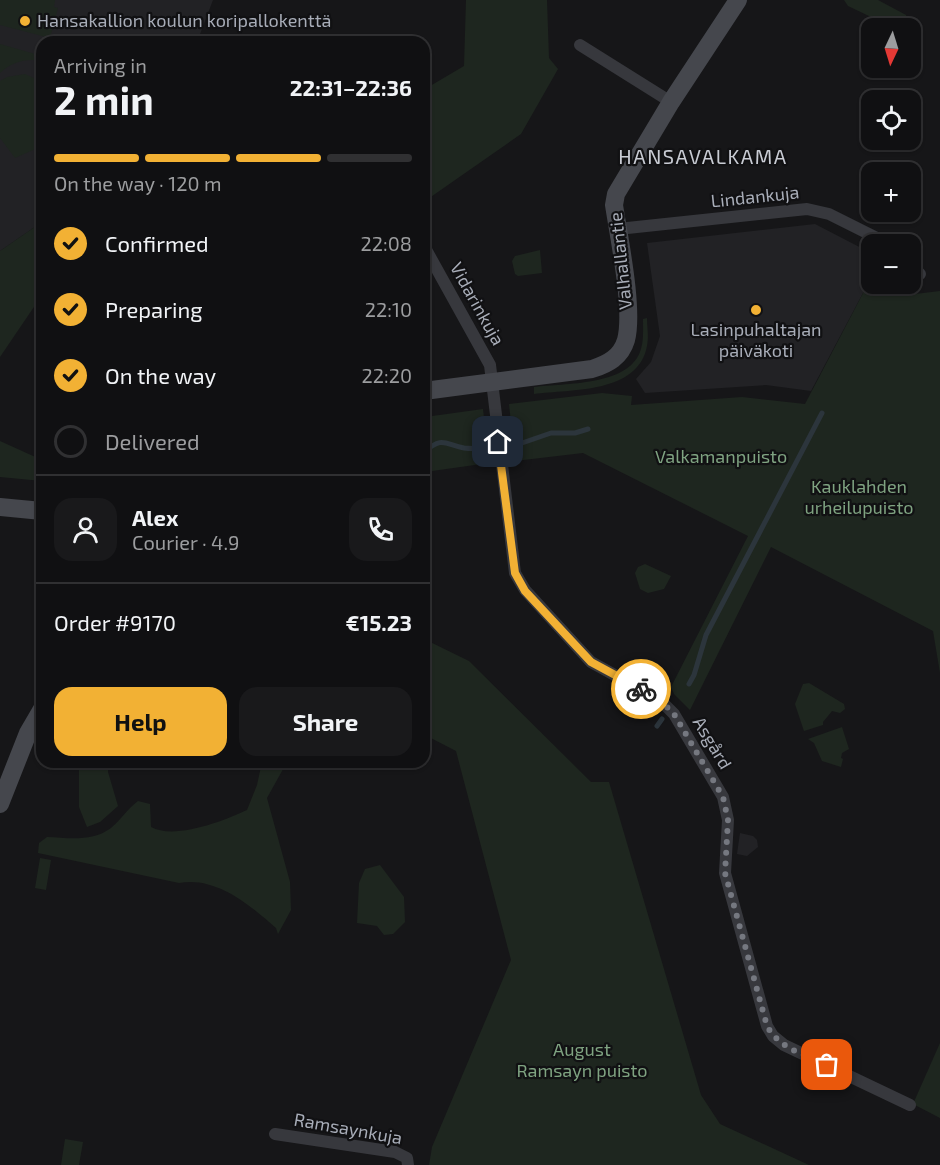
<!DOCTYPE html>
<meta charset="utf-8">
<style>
:root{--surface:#101012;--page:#19191b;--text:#f1f3f6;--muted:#9c9d9f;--line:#303032;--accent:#f2b134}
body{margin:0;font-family:"Exo 2",sans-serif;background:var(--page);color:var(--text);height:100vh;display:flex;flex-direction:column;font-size:22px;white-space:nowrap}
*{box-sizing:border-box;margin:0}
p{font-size:20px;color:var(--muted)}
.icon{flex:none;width:33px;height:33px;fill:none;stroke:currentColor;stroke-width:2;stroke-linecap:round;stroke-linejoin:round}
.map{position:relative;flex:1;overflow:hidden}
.details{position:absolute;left:36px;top:36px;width:394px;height:732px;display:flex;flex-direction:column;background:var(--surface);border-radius:18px;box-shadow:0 2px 4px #0004,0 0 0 2px var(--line)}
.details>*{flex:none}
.needle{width:39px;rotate:184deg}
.tools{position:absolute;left:861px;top:18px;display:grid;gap:12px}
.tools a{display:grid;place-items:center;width:60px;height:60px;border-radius:12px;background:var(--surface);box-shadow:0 2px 4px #0004,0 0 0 2px var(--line);font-size:30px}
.pin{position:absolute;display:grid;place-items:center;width:51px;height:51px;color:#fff;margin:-26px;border-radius:12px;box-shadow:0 3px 9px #0006}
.courier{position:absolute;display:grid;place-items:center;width:60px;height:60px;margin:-30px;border:4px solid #f2b134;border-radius:50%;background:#fff;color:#222;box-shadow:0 2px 8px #0007}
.summary em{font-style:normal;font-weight:700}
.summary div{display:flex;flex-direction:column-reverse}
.summary{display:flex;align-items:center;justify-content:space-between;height:102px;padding:0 18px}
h1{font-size:39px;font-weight:700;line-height:45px}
.bar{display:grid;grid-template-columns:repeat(4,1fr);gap:9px 6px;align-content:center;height:72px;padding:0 18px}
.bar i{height:8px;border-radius:4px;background:var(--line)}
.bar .selected{background:var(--accent)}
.bar p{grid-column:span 4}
.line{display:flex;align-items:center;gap:15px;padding:0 18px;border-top:2px solid var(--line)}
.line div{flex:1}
.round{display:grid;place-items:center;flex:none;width:63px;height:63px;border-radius:18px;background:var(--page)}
ol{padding:0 18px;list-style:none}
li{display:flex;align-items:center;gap:18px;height:66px}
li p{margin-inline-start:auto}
li .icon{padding:6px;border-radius:50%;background:var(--accent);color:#111;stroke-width:4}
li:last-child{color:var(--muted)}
li i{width:33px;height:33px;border:3px solid var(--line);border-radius:50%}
.button{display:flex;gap:12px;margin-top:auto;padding:12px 18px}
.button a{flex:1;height:69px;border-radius:18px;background:var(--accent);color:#111;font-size:24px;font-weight:700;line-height:69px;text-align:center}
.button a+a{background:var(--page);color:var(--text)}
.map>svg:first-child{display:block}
</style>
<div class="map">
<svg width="940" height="1165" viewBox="0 0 940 1165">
<rect width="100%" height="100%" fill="#161618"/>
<g fill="#222225">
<polygon points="0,0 213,0 197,42 42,42 42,222 0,251"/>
<polygon points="815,224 871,253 871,278 811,391 766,385 645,393 636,379 651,362 660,336 647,243"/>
<polygon points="740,833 753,836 757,840 758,847 747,856 737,854"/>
</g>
<g fill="#1e261f">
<polygon points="0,0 55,0 54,7 58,8 50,38 0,25"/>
<polygon points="466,0 547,0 549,58 558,69 521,134 425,201 425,89 464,66"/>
<polygon points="844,0 878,0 906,15 910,28 890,26 848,6"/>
<path d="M0,44L42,56V61C26,58 12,62 0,73Z"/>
<polygon points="25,74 42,82 37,89 42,93 42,146 15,158 0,138 0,81 7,77"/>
<polygon points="42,222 42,295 0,357 0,251"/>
<polygon points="540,250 542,273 518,276 515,274 512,261 515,256"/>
<polygon points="871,278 872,284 898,284 900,288 915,294 940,291 940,673 933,631 771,547 690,710 674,694 671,687 748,536 583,453 515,461 509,404 602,393 632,396 631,405 742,397 805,404"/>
<path d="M647,318C647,327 649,337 647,346C638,394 571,389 534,394V387C565,383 627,386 640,352C644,342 643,329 643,319Z"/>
<polygon points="483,409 489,463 425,472 425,417"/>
<polygon points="0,441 42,460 42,481 0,477"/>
<polygon points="645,564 671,576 664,589 648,593 640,589 635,573 638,567"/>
<polygon points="424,639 469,661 591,782 609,782 701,1095 720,1124 809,1165 429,1165 432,1147 511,960 456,751 425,735"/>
<polygon points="809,683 844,704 845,709 840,713 832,711 823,722 823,725 804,731 795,704 803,684"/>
<polygon points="842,727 849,749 842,753 841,758 843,759 841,767 822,761 814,743 808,739"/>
<polygon points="79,762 108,762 108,772 118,806 100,822 87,827 79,807"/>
<path d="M262,762H287L267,798L290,882L291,910L278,934L276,928C250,905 216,876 179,883L38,853L39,843L47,837C69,838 92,842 111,828C121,820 127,809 138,801L150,804L151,827C174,840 224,821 247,810L257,785Z"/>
<polygon points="40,858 51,860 46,890 35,888"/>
<polygon points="380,865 404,897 405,922 393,934 384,935 377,926 357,923 359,883 365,869"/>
<polygon points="940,1043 940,1118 913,1104"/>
<polygon points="65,1139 83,1142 79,1165 61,1165"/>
</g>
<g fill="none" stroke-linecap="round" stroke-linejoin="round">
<g stroke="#2c353c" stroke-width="5">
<polyline points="522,443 551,433 575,433 588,429"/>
<path d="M424,452C443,436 444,444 464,448C471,449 478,448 484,449"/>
<polyline points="689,684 694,675 706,635 822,413"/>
<polyline points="657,726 662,719"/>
</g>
<g stroke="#37383d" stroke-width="12">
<polyline points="580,45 671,102"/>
<polyline points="618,229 807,209 829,214 889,244"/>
<polyline points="424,246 490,365 515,573 525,590 591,662 660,700 674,714 723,797 728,820 725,873 767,1026 773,1036 784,1045 910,1105"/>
<polyline points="910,264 920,274"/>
<polyline points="275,1134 395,1152 407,1158 408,1165"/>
</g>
<g stroke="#45474d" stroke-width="18">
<path d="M424,391L592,369C608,364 621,357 626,340C634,310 619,238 614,205L616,194L671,102L738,0"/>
<polyline points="0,507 42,511"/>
<polyline points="0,804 28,733 42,709"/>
</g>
</g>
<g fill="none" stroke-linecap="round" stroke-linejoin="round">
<path stroke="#757880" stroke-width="6" stroke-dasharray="0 10.8" d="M641,689L660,700L674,714L723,797L728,820L725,873L767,1026C779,1048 805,1055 827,1065"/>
<polyline stroke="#f2b134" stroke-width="8" points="498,442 515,573 525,591 591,662 641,689"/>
</g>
<g fill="#f2b134" stroke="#111113" stroke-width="2">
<circle cx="25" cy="21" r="6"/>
<circle cx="756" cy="310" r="6"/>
</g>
<g text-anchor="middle" stroke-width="4.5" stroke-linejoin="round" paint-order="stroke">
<g font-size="18" fill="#a8adb8" stroke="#111113" text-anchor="start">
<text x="37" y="27">Hansakallion koulun koripallokenttä</text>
<text x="756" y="336" text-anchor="middle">Lasinpuhaltajan<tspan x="756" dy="21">päiväkoti</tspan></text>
</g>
<g font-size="18" fill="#a8adb8" stroke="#111113">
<text transform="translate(755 197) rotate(-6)" y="6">Lindankuja</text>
<text transform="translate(621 261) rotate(-96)" y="6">Valhallantie</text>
<text transform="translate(477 304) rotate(61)" y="6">Vidarinkuja</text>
<text transform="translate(712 743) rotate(59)" y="6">Asgård</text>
<text transform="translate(348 1129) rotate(10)" y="6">Ramsaynkuja</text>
</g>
<g font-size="18" fill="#7fa381" stroke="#111113">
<text x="721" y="463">Valkamanpuisto</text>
<text x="859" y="493">Kauklahden<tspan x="859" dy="21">urheilupuisto</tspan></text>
<text x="582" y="1056">August<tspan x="582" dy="21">Ramsayn puisto</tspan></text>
</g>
<g font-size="20" letter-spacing="1.5" fill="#c9ccd4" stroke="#111113">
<text x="703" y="164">HANSAVALKAMA</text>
</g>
</g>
</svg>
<div class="tools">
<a><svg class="needle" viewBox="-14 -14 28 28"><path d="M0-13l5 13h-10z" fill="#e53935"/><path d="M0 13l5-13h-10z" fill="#9c9d9f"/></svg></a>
<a><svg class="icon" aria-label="locate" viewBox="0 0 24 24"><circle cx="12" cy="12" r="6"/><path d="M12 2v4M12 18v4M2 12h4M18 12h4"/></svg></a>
<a>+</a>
<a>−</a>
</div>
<div class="pin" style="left:827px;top:1065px;background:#ea580c"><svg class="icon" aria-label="bag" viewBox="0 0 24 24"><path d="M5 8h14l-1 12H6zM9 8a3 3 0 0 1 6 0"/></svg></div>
<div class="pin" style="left:498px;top:442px;background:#1f2937"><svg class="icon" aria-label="home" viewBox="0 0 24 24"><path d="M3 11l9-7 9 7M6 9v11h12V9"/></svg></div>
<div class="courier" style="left:641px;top:689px"><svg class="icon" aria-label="bike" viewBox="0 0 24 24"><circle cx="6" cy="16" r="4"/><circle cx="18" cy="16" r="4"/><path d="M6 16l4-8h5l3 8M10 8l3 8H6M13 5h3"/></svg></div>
<section class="details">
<div class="summary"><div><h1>2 min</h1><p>Arriving in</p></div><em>22:31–22:36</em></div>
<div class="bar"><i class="selected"></i><i class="selected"></i><i class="selected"></i><i></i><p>On the way · 120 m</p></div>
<ol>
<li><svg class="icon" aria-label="check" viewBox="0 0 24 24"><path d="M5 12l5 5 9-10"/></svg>Confirmed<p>22:08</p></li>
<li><svg class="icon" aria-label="check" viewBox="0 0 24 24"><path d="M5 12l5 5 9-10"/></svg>Preparing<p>22:10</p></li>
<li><svg class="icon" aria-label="check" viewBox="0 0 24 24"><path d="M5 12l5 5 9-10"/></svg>On the way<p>22:20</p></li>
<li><i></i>Delivered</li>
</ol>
<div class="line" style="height:108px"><a class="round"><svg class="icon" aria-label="person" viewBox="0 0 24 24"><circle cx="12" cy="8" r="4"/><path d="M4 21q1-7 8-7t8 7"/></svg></a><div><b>Alex</b><p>Courier · 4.9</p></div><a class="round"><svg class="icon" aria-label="phone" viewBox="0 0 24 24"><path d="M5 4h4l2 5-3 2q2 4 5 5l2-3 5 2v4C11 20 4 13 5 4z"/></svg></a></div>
<div class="line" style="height:78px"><div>Order #9170</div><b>€15.23</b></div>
<div class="button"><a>Help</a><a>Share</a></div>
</section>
</div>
